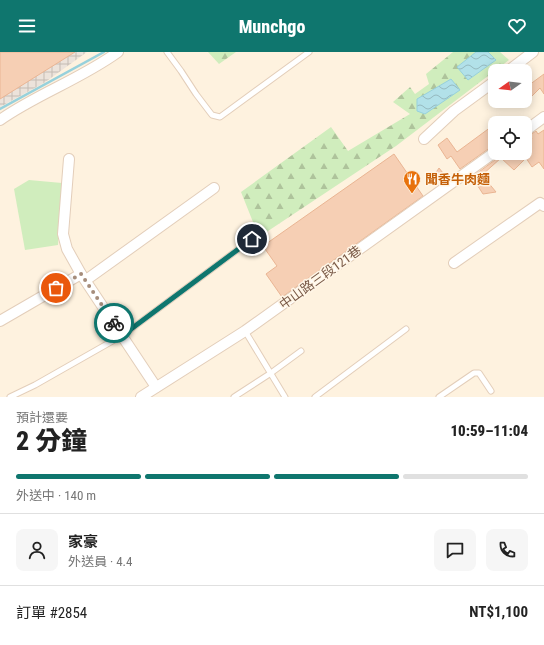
<!DOCTYPE html>
<html lang="zh-TW">
<meta charset="utf-8">
<style>
:root{--surface:#fff;--page:#f6f6f6;--text:#222;--muted:#767676;--line:#e0e0e0;--accent:#0f766e}
body{margin:0;font-family:"Roboto Condensed","Noto Sans TC",sans-serif;background:var(--page);color:var(--text);height:100vh;display:flex;flex-direction:column;font-size:15px;white-space:nowrap}
*{box-sizing:border-box;margin:0}
p{font-size:13px;color:var(--muted)}
.icon{flex:none;width:22px;height:22px;fill:none;stroke:currentColor;stroke-width:2;stroke-linecap:round;stroke-linejoin:round}
.map{position:relative;height:345px;overflow:hidden}
.sheet{display:flex;flex-direction:column;background:var(--surface);flex:1}
.sheet>*{flex:none}
.needle{width:26px;rotate:256deg}
.tools{position:absolute;left:488px;top:12px;display:grid;gap:8px}
.tools a{display:grid;place-items:center;width:44px;height:44px;border-radius:8px;background:var(--surface);box-shadow:0 2px 10px #0003;font-size:20px}
.pin{position:absolute;display:grid;place-items:center;width:34px;height:34px;color:#fff;margin:-17px;border:2px solid #fff;border-radius:50%;box-shadow:0 1px 4px #0007}
.courier{position:absolute;display:grid;place-items:center;width:40px;height:40px;margin:-20px;border:3px solid #0f766e;border-radius:50%;background:#fff;color:#222;box-shadow:0 1px 5px #0007}
.headline em{font-style:normal;font-weight:800}
.headline div{display:flex;flex-direction:column-reverse}
.headline{display:flex;align-items:center;justify-content:space-between;height:68px;padding:0 16px}
h1{font-size:26px;font-weight:800;line-height:30px}
.bar{display:grid;grid-template-columns:repeat(4,1fr);gap:6px 4px;align-content:center;height:48px;padding:0 16px}
.bar i{height:5px;border-radius:3px;background:var(--line)}
.bar .selected{background:var(--accent)}
.bar p{grid-column:span 4}
.line{display:flex;align-items:center;gap:10px;padding:0 16px;border-top:1px solid var(--line)}
.line div{flex:1}
.round{display:grid;place-items:center;flex:none;width:42px;height:42px;border-radius:8px;background:var(--page)}
header{display:flex;justify-content:space-between;align-items:center;height:52px;padding:0 16px;background:var(--accent);color:#fff;font-size:18px;font-weight:800}
.map>svg:first-child{display:block}
</style>
<header><svg class="icon" aria-label="menu" viewBox="0 0 24 24"><path d="M4 6h16M4 12h16M4 18h16"/></svg>Munchgo<svg class="icon" aria-label="heart" viewBox="0 0 24 24"><path d="M12 20l-8-8c-3-5 5-10 8-4 3-6 11-1 8 4z"/></svg></header>
<div class="map">
<svg width="544" height="345" viewBox="0 0 544 345">
<defs>
<pattern id="industrial-grid" width="8" height="8" patternUnits="userSpaceOnUse"><rect width="8" height="8" fill="#ece3db"/><path d="M0 4h8M4 0v8" fill="none" stroke="#c4bbb3"/></pattern>
<pattern id="forest-firs" width="22" height="20" patternUnits="userSpaceOnUse"><rect width="22" height="20" fill="#d0edbd"/><path d="M5 1l3.5 6h-7zM16 11l3.5 6h-7z" fill="#aec39b"/></pattern>
<pattern id="water-waves" width="16" height="10" patternUnits="userSpaceOnUse"><rect width="16" height="10" fill="#b2e1e9"/><path d="M0 5q4-4 8 0t8 0" fill="none" stroke="#96b9bf"/></pattern>
</defs>
<rect width="100%" height="100%" fill="#fef2df"/>
<polygon fill="url(#industrial-grid)" points="0,0 87,0 44,31 0,55"/>
<polygon fill="#d0edbd" points="29,128 62,131 58,193 25,198 14,137"/>
<g fill="url(#forest-firs)">
<polygon points="208,0 236,0 219,12"/>
<polygon points="453,0 500,0 509,8 396,94 259,185 241,140 331,75 348,99 410,62 393,50 410,35 415,42 429,32 426,22"/>
</g>
<g fill="url(#water-waves)" stroke="#97d1dc">
<polygon points="476,0 488,0 496,8 468,28 457,15"/>
<polygon points="451,27 460,38 425,62 417,59 417,47"/>
</g>
<g fill="none" stroke-linecap="round" stroke-linejoin="round">
<polyline stroke="#97d1dc" stroke-width="2.5" points="0,57 104,0"/>
</g>
<g fill="#f6cfb4" stroke="#eab593">
<polygon points="0,0 75,0 0,47"/>
<polygon points="544,22 544,42 540,36 525,51 525,36"/>
<polygon points="495,72 495,94 491,95 460,117 451,104 447,107 438,93 447,86 457,100"/>
<polygon points="544,78 544,117 539,110 532,115 526,106 514,118 501,106 482,123 496,140 483,142 472,125 499,105 501,101 525,101 525,92 532,87 530,83 536,79 538,82"/>
<polygon points="394,102 423,144 282,245 266,222 277,214 263,194"/>
<polygon points="439,116 447,126 440,131 435,122"/>
</g>
<g fill="none" stroke-linecap="round" stroke-linejoin="round">
<g stroke="#e3ceba" stroke-width="7">
<g id="lane">
<polyline points="167,0 181,19 196,42 212,63 220,65 309,0"/>
<polyline points="245,279 285,345"/>
<polyline points="10,345 35,333 123,283 252,187"/>
<polyline points="234,345 271,321 301,299"/>
<polyline points="315,345 406,277"/>
<polyline points="439,345 474,321 479,321 491,339"/>
</g>
</g>
<g stroke="#e3ceba" stroke-width="12">
<g id="street">
<polyline points="508,19 533,0"/>
<path d="M0,68C37,42 81,27 118,0"/>
<polyline points="525,79 544,65"/>
<polyline points="424,87 454,59 495,29"/>
<polyline points="69,107 63,182 67,197 81,222 156,335"/>
<polyline points="454,211 540,151 544,154"/>
<polyline points="86,228 214,136"/>
<polyline points="0,269 81,222"/>
<polyline points="141,345 245,279 495,100"/>
</g>
</g>
<use href="#lane" stroke="#fff" stroke-width="5"/>
<use href="#street" stroke="#fff" stroke-width="10"/>
</g>
<g fill="none" stroke-linecap="round" stroke-linejoin="round">
<polyline stroke="#a68d7b" stroke-width="4" stroke-dasharray="0 7.2" points="56,236 81,222 114,271"/>
<polyline stroke="#0f766e" stroke-width="5" points="114,271 123,283 252,187"/>
</g>
<defs>
<g id="restaurant-pin" transform="scale(0.9)"><path d="M0 17L-7.5 6A9.5 9.5 0 1 1 7.5 6Z" fill="#e8710a" stroke="#fff6e7"/><path d="M-5-6h1v4h1v-4h1v4h1v-4h1v5L-1.5 .5V6h-2V.5L-5-1ZM5-6V6H3V1.5H1.5Q1.5-4 5-6Z" fill="#fff"/></g>
</defs>
<g fill-rule="evenodd">
<use href="#restaurant-pin" x="412" y="127"/>
</g>
<g text-anchor="middle" stroke-width="3" stroke-linejoin="round" paint-order="stroke">
<g font-size="13" font-weight="bold" fill="#c56008" stroke="#fff6e7" text-anchor="start">
<text x="425" y="132">聞香牛肉麵</text>
</g>
<g font-size="13" fill="#775745" stroke="#fff6e7">
<text transform="translate(320 225) rotate(-36)" y="5">中山路三段121巷</text>
</g>
</g>
</svg>
<div class="tools">
<a><svg class="needle" viewBox="-14 -14 28 28"><path d="M0-13l5 13h-10z" fill="#e53935"/><path d="M0 13l5-13h-10z" fill="#767676"/></svg></a>
<a><svg class="icon" aria-label="locate" viewBox="0 0 24 24"><circle cx="12" cy="12" r="6"/><path d="M12 2v4M12 18v4M2 12h4M18 12h4"/></svg></a>
</div>
<div class="pin" style="left:56px;top:236px;background:#ea580c"><svg class="icon" aria-label="bag" viewBox="0 0 24 24"><path d="M5 8h14l-1 12H6zM9 8a3 3 0 0 1 6 0"/></svg></div>
<div class="pin" style="left:252px;top:187px;background:#1f2937"><svg class="icon" aria-label="home" viewBox="0 0 24 24"><path d="M3 11l9-7 9 7M6 9v11h12V9"/></svg></div>
<div class="courier" style="left:114px;top:271px"><svg class="icon" aria-label="bike" viewBox="0 0 24 24"><circle cx="6" cy="16" r="4"/><circle cx="18" cy="16" r="4"/><path d="M6 16l4-8h5l3 8M10 8l3 8H6M13 5h3"/></svg></div>
</div>
<section class="sheet">
<div class="headline"><div><h1>2 分鐘</h1><p>預計還要</p></div><em>10:59–11:04</em></div>
<div class="bar"><i class="selected"></i><i class="selected"></i><i class="selected"></i><i></i><p>外送中 · 140 m</p></div>
<div class="line" style="height:72px"><a class="round"><svg class="icon" aria-label="person" viewBox="0 0 24 24"><circle cx="12" cy="8" r="4"/><path d="M4 21q1-7 8-7t8 7"/></svg></a><div><b>家豪</b><p>外送員 · 4.4</p></div><a class="round"><svg class="icon" aria-label="chat" viewBox="0 0 24 24"><path d="M4 5h16v11H9l-5 4z"/></svg></a><a class="round"><svg class="icon" aria-label="phone" viewBox="0 0 24 24"><path d="M5 4h4l2 5-3 2q2 4 5 5l2-3 5 2v4C11 20 4 13 5 4z"/></svg></a></div>
<div class="line" style="height:52px"><div>訂單 #2854</div><b>NT$1,100</b></div>
</section>
